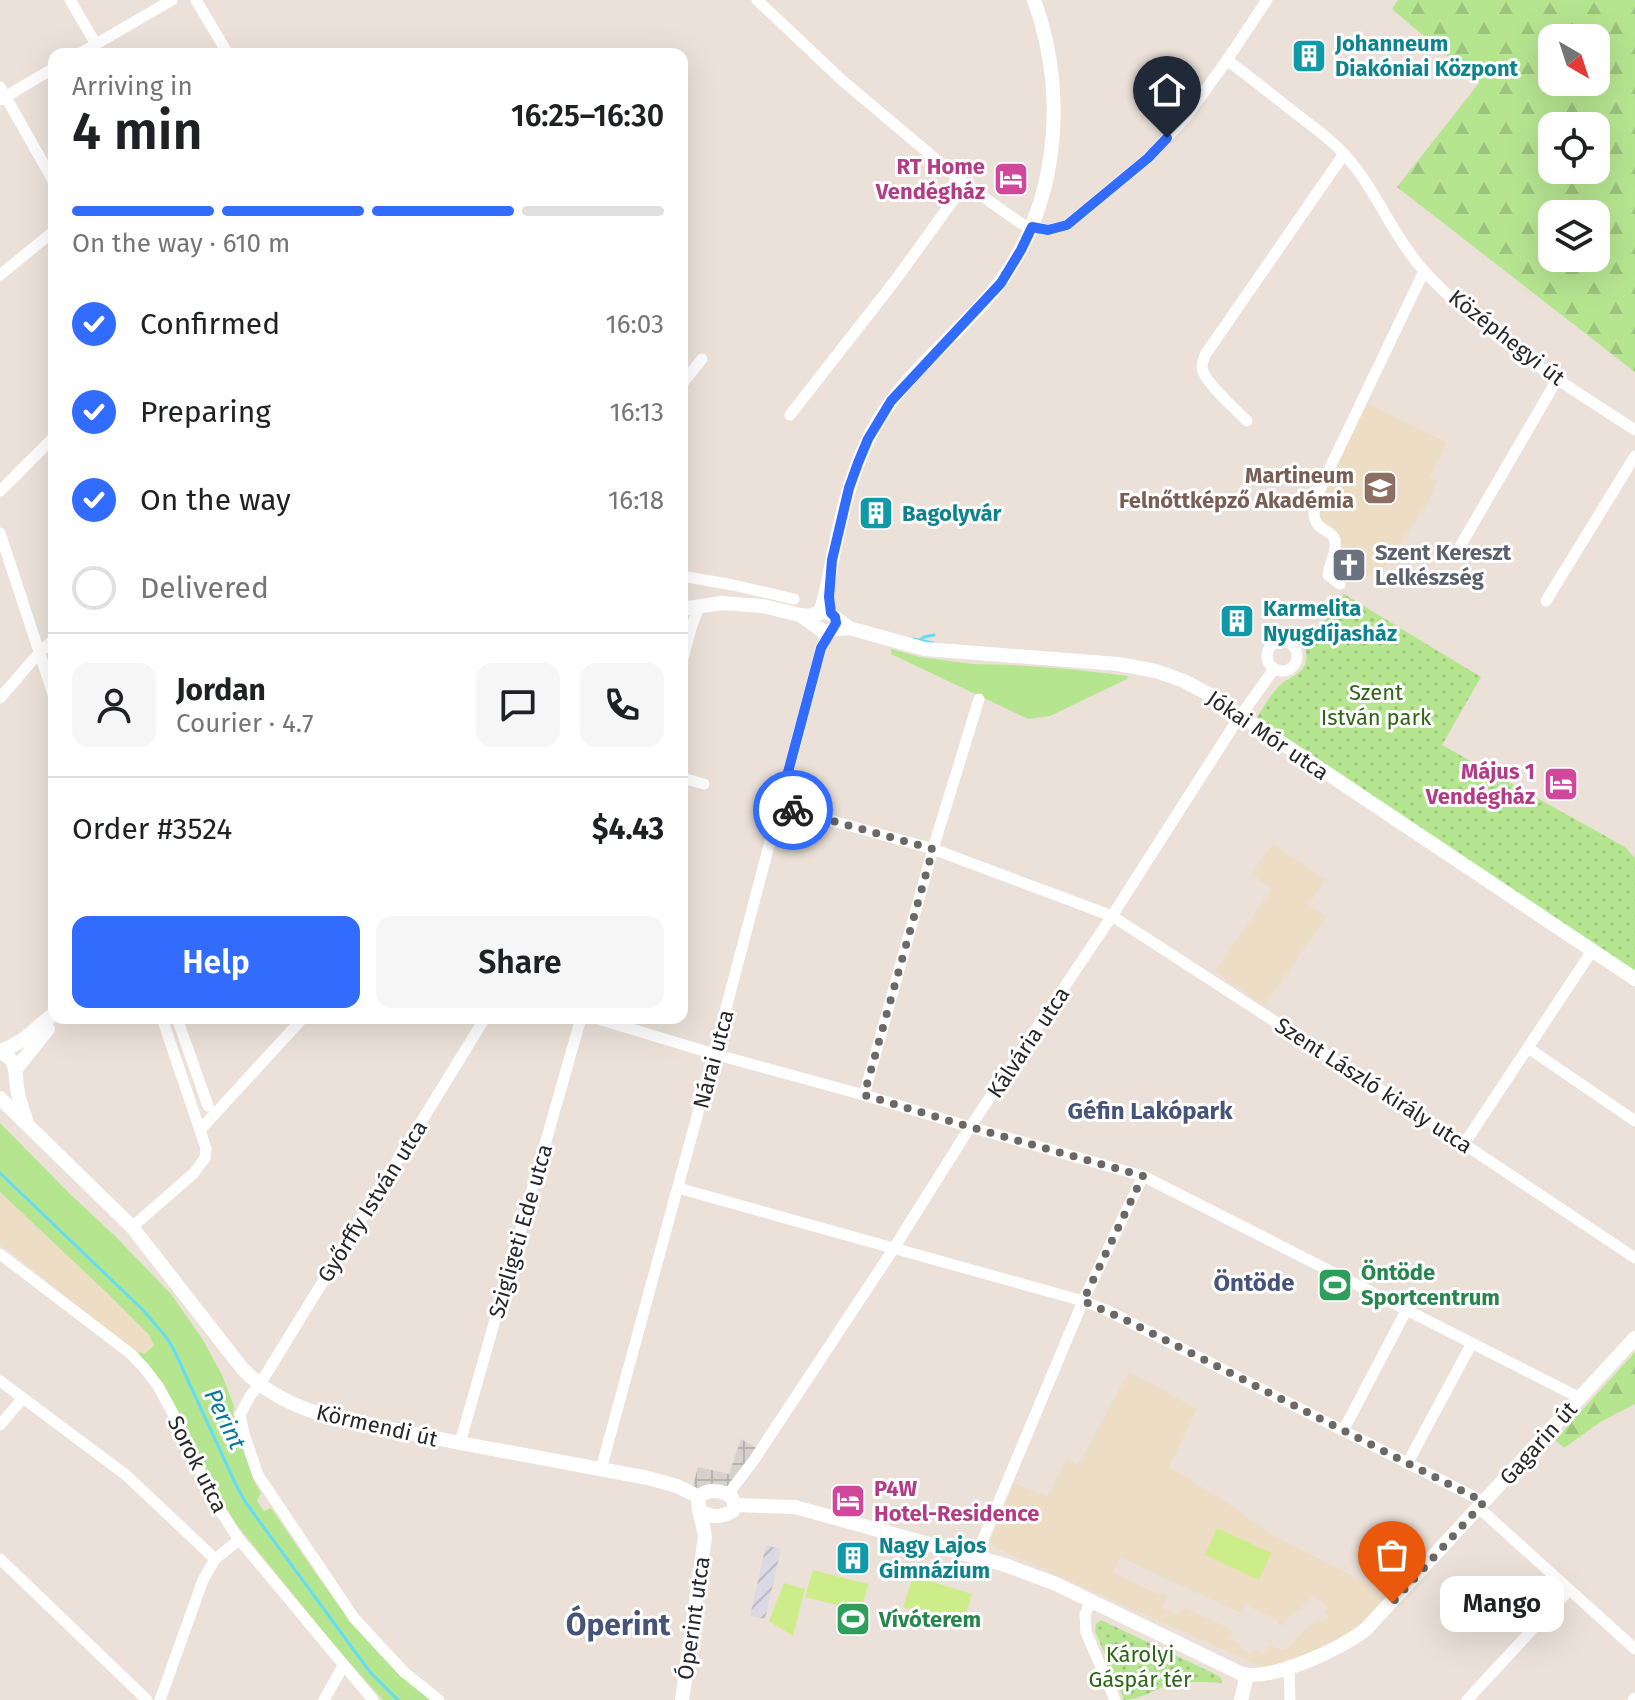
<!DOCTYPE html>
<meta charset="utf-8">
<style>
:root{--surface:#fff;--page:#f6f6f6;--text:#202124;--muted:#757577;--line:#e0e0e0;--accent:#316cff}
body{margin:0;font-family:"Fira Sans",sans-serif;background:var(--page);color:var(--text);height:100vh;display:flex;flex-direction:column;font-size:30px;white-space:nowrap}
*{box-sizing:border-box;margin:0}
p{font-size:26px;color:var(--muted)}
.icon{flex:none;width:44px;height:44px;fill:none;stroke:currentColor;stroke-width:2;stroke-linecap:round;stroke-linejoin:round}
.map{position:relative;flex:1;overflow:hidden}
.side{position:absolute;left:48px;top:48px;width:640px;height:976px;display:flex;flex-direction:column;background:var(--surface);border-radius:16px;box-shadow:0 8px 32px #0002}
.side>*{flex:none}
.needle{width:52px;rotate:141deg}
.fabs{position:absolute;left:1538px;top:24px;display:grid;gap:16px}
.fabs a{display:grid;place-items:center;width:72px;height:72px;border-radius:16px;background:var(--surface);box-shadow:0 8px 32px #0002;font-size:40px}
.pin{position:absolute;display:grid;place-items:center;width:68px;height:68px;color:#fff;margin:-82px -34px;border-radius:50% 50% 50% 0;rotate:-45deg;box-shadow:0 0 8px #0007}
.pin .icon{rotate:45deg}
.courier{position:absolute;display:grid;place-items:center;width:80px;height:80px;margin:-40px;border:6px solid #316cff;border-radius:50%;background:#fff;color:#222;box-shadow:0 2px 10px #0007}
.bubble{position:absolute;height:56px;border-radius:16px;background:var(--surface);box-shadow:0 8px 32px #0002;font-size:26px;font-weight:600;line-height:56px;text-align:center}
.headline em{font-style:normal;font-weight:600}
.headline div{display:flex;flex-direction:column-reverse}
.headline{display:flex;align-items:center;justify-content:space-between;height:136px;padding:0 24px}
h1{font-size:52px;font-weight:600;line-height:60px}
.bar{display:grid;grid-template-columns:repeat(4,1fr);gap:12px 8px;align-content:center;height:96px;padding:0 24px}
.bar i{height:10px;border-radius:6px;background:var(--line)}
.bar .on{background:var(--accent)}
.bar p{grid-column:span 4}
.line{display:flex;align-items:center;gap:20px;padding:0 24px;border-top:2px solid var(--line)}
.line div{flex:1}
.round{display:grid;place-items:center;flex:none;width:84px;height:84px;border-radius:16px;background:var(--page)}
ol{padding:0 24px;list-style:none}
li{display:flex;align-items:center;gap:24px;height:88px}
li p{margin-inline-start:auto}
li .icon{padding:8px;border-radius:50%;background:var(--accent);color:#fff;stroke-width:4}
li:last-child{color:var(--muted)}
li i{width:44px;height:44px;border:4px solid var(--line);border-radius:50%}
.button{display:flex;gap:16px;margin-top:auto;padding:16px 24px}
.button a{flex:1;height:92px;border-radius:16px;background:var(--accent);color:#fff;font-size:32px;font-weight:600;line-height:92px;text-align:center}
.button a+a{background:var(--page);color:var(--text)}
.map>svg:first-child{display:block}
</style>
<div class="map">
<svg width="1635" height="1700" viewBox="0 0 1635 1700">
<defs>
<pattern id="industrial-furrows" width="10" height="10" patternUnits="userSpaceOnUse" patternTransform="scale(2)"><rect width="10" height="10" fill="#dbd9e3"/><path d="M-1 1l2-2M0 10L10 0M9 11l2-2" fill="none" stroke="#bcbac3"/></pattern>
<pattern id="forest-firs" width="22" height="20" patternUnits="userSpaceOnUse" patternTransform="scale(2)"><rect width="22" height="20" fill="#b6e590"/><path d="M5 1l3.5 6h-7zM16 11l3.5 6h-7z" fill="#9cc47c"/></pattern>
<pattern id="park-dots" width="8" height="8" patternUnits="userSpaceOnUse" patternTransform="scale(2)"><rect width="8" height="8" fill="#b6e590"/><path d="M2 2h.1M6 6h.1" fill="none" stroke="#9cc47c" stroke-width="1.8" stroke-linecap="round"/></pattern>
<pattern id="plaza-grid" width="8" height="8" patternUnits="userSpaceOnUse" patternTransform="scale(2)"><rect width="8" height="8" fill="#d6d1cb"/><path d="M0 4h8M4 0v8" fill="none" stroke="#b8b3ae"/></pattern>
</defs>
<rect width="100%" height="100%" fill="#ebe1d8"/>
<polygon fill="url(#industrial-furrows)" points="766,1545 781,1549 765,1619 750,1616"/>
<g fill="#eeddc5" fill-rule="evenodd">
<polygon points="1364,402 1446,442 1430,477 1437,481 1429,500 1386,565 1366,578 1353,570 1355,567 1357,568 1360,564 1337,548 1343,537 1317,519 1322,494"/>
<polygon points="1273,844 1325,880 1308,905 1326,917 1264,1006 1215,971 1272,889 1251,874"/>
<polygon points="0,1192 106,1292 149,1335 154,1346 144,1355 137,1354 0,1243"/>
<path d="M1129,1372L1197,1409L1169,1467L1229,1504L1270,1534L1365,1582L1385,1601L1357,1630L1342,1640L1273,1666L1262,1667L994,1547L990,1541L1014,1483L1048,1497L1066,1459L1078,1465ZM1120,1557L1241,1613L1246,1605L1279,1621L1278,1624L1281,1626L1296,1610L1298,1611L1314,1595L1328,1608L1325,1612L1329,1616L1322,1623L1318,1619L1310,1626L1309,1625L1288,1648L1282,1650L1268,1645L1263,1654L1253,1650L1251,1654L1239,1648L1240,1644L1229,1639L1233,1630L1183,1607L1179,1615L1162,1608L1167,1595L1162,1592L1160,1595L1113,1573Z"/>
</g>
<g fill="#b6e590">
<polygon points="891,649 920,657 973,664 1014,665 1069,669 1128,676 1127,679 1050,716 1028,719 891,654"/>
<path d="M0,1123L70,1194L115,1236L171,1294L203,1340L222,1375L234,1406L233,1413L241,1444L254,1481L261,1493L257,1501L264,1511L271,1508C318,1576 364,1651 431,1700H383L333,1644L236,1524L216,1491L172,1401L137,1354L141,1352L144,1354L154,1346L149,1335L106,1292L0,1192Z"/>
</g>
<g fill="url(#forest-firs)" fill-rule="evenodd">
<path d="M1398,0H1635V372L1397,187L1479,83L1392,9ZM1552,38H1596V82H1552ZM1552,126H1596V170H1552ZM1552,214H1596V258H1552Z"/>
<polygon points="1635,1352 1635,1404 1602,1421 1564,1448 1555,1440"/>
</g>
<g fill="url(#park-dots)">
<path d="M1344,594L1481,677L1442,745L1625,847L1635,858V971L1256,719C1263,708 1270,696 1278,687C1289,675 1312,674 1305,649Z"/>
<path d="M1101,1620L1215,1674L1221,1678L1222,1683C1203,1682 1186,1681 1168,1685C1153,1690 1140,1700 1124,1700L1095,1631L1096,1624Z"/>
</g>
<g fill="#cded8b">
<polygon points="1217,1528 1271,1553 1259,1580 1205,1555"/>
<polygon points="813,1570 868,1584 861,1611 805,1597"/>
<polygon points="913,1576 972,1594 962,1626 903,1607"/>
<polygon points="784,1583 805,1589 793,1636 769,1621"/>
</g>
<polygon fill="url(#plaza-grid)" points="741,1439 760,1450 728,1494 691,1493 698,1467 729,1474"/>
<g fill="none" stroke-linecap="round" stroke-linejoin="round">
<g stroke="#64dcf4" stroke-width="3">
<polyline points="913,639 933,643"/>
<polyline points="920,640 924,637 934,635"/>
<polyline points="0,1173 143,1310 167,1338 175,1352 236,1485 246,1503 370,1672 398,1700"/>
</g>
<g stroke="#fff" stroke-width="11">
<polyline points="70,0 96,44"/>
<polyline points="196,0 228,54"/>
<polyline points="757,0 843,81 965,184 1022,224 1048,230 1067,225 1148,158 1186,117 1227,60 1267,0"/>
<polyline points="79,54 172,0"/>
<path d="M1227,60C1251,78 1275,97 1299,116C1315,128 1333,141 1346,156C1377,191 1393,237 1425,272C1484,335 1563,383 1635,430"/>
<polyline points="0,87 54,182"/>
<polyline points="0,100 54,68"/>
<polyline points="0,275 54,231"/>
<polyline points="682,384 702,359"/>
<polyline points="790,415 894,282 965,184"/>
<path d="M1247,421C1236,409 1203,382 1202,367C1202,362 1204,359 1205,355L1344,154"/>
<polyline points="0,491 54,437"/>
<polyline points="0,533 54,697"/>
<polyline points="1459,548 1558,378"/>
<polyline points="682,576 733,585 794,599"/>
<path d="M1340,584L1328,575C1329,565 1339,547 1334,538C1331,532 1323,530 1319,526C1307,514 1320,491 1325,478L1424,271"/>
<polyline points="1546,601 1635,456"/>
<circle cx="1282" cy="656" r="15"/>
<polyline points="682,662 692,625 700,605"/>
<polyline points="0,698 39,653 54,639"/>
<polyline points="682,778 704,784"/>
<polyline points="779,806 933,849 1112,916 1464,1144 1635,1258"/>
<polyline points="177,1018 208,1106"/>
<polyline points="595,1018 714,1054 864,1095 970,1127 1143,1176 1580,1398"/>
<polyline points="1528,1048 1635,1121"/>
<polyline points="864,1095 933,849 979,699"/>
<polyline points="200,1130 303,1018"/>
<polyline points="1464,1144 1592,951"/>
<polyline points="678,1188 1083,1301 1106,1310 1484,1502"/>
<polyline points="132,1227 194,1173 205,1158 206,1148 162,1018"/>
<polyline points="0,1254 131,1354 145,1369 158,1386 176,1419 214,1501 238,1538 373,1700"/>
<polyline points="0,1381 126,1475 215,1559"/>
<polyline points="0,1425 23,1398"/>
<polyline points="1343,1431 1406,1311"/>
<polyline points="460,1443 581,1018"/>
<polyline points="1407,1464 1472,1343"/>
<polyline points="601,1469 714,1054 821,648 830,631"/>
<polyline points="728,1494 754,1460 894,1248 970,1127 1112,916 1234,725 1274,669"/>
<polyline points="1479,1508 1635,1649"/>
<polyline points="976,1556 1083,1301 1143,1176"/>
<polyline points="0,1559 147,1700"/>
<polyline points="1091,1601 1085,1614 1086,1632 1115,1700"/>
<polyline points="1289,1668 1290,1700"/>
<polyline points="160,1700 203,1580 215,1559 239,1540"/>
<polyline points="324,1700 343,1666"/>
<polyline points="439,1700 404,1672 354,1618 258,1475 244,1434 240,1415 250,1396 260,1384 485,1018"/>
<polyline points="1467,1700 1569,1590"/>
<polyline points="1633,1700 1635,1698"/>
</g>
<g stroke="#fff" stroke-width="14">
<polyline points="682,609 721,603 763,606 800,615 808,616 827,611 849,628"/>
<path d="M820,612C828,591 830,568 835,547C844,503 855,460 878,421C904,377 949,341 983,303C1057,222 1071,100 1034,0"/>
<polyline points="800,615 824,632 836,629 849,628 925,649 1118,664 1156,671 1184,681 1210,695 1635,979"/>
<path d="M0,1051C25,1043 33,1029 54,1014"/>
<path d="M0,1052C20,1060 14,1076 18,1093C20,1103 23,1111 26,1120"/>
<polyline points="16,1069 48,1029"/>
<path d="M0,1098L132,1227L242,1368C265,1393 299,1409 332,1417L460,1443L648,1478L677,1486L699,1497"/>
<path d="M699,1497C708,1488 720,1490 731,1496L735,1505"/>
<path d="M735,1505L795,1507L1005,1565L1056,1584L1240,1673C1269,1683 1343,1648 1366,1629L1635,1338"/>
<path d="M699,1510C710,1518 721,1518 733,1511L735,1505"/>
<path d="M682,1700L705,1537C704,1524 696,1508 699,1497"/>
<polyline points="1241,1700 1247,1675"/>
</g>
</g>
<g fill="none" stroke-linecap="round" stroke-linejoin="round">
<polyline stroke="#6c6865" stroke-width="8" stroke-dasharray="0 14.4" points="793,810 933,849 864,1095 970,1127 1143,1176 1083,1301 1128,1321 1484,1502 1392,1603"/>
<polyline stroke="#316cff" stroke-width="10" points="793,810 779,806 821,648 836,623 835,617 831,613 829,597 832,560 849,488 858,463 868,439 891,401 1001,283 1021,250 1032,227 1048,230 1067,225 1148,158 1167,138"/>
</g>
<defs>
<g id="building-square" transform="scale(1.8)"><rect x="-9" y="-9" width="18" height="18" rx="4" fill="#0f9aa8" stroke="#fff"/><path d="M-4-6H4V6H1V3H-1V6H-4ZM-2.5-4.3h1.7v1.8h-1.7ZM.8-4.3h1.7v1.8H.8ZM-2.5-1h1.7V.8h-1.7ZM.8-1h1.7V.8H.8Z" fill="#fff"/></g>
<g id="hotel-square" transform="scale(1.8)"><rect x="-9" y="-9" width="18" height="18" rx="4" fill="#d1479c" stroke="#fff"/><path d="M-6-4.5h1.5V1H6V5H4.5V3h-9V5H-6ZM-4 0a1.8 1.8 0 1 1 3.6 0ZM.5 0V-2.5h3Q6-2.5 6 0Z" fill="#fff"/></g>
<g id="school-square" transform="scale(1.8)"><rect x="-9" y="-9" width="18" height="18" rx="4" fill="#8d6e63" stroke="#fff"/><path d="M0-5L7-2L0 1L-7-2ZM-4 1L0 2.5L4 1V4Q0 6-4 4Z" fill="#fff"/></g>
<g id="church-square" transform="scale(1.8)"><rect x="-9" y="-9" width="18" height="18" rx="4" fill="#6b7280" stroke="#fff"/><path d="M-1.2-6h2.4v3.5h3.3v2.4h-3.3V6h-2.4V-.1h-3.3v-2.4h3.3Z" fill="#fff"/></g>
<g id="stadium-square" transform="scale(1.8)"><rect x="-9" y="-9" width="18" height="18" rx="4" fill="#2e9e5b" stroke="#fff"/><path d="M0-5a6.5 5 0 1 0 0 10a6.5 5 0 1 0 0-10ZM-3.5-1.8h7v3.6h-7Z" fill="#fff"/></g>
</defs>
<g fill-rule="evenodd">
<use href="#building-square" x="1309" y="56"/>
<use href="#hotel-square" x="1011" y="179"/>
<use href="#school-square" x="1380" y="488"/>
<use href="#building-square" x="876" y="513"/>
<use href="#church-square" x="1349" y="565"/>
<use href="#building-square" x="1237" y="621"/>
<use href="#hotel-square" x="1561" y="784"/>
<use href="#stadium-square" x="1335" y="1285"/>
<use href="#hotel-square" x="848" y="1501"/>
<use href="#building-square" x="853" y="1558"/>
<use href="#stadium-square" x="853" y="1619"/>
</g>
<g text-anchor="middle" stroke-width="6" stroke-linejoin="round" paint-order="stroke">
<g font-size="22" font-weight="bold" fill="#0d838f" stroke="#fff" text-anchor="start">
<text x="1335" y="51">Johanneum<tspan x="1335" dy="25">Diakóniai Központ</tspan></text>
<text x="902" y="521">Bagolyvár</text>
<text x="1263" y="616">Karmelita<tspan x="1263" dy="25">Nyugdíjasház</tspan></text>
<text x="879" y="1553">Nagy Lajos<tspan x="879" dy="25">Gimnázium</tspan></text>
</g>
<g font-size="22" font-weight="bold" fill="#b23c85" stroke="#fff" text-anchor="end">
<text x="985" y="174">RT Home<tspan x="985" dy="25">Vendégház</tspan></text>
<text x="1535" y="779">Május 1<tspan x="1535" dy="25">Vendégház</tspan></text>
<text x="874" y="1496" text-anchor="start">P4W<tspan x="874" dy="25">Hotel-Residence</tspan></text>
</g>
<g font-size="22" fill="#272727" stroke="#fff">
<text transform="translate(1507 337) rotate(38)" y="8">Középhegyi út</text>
<text transform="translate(1268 735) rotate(34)" y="8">Jókai Mór utca</text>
<text transform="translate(1028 1042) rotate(-56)" y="8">Kálvária utca</text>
<text transform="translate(713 1059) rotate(-75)" y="8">Nárai utca</text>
<text transform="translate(1374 1085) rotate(33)" y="8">Szent László király utca</text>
<text transform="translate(372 1201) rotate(-58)" y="8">Győrffy István utca</text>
<text transform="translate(520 1231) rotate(-74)" y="8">Szigligeti Ede utca</text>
<text transform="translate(377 1425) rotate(13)" y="8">Körmendi út</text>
<text transform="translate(1538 1443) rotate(-48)" y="8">Gagarin út</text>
<text transform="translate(198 1464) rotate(63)" y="8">Sorok utca</text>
<text transform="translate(693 1618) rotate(-82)" y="8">Óperint utca</text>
</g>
<g font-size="22" font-weight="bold" fill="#785e54" stroke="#fff" text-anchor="end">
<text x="1354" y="483">Martineum<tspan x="1354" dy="25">Felnőttképző Akadémia</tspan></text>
</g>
<g font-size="22" font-weight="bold" fill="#5b616d" stroke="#fff" text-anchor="start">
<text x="1375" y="560">Szent Kereszt<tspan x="1375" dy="25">Lelkészség</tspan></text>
</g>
<g font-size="22" fill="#2e6615" stroke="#fff">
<text x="1376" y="700">Szent<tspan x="1376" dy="25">István park</tspan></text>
<text x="1140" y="1662">Károlyi<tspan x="1140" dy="25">Gáspár tér</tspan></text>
</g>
<g font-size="22" font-weight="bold" fill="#27864d" stroke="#fff" text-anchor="start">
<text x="1361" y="1280">Öntöde<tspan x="1361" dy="25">Sportcentrum</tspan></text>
<text x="879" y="1627">Vívóterem</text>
</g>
<g font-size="24" font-weight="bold" fill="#465479" stroke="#fff">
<text x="1150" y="1119">Géfin Lakópark</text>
<text x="1254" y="1291">Öntöde</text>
</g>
<g font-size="24" font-style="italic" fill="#07779c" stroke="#fff">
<text transform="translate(225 1419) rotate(64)" y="8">Perint</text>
</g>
<g font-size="30" font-weight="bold" fill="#465479" stroke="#fff">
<text x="618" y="1635">Óperint</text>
</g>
</g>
</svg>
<div class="fabs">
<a><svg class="needle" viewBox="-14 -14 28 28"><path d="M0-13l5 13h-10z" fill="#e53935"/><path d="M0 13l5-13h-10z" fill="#757577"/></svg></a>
<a><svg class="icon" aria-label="locate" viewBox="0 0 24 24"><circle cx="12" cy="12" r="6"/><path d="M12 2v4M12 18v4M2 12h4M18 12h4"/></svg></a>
<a><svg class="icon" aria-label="layers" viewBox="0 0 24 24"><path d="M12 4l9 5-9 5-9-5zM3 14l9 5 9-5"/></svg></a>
</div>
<div class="pin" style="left:1392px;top:1603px;background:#ea580c"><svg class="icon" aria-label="bag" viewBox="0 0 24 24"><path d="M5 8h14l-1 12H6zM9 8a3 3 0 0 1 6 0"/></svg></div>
<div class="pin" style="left:1167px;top:138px;background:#1f2937"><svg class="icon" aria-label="home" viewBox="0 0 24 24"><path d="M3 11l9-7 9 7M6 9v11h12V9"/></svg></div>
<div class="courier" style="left:793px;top:810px"><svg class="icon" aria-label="bike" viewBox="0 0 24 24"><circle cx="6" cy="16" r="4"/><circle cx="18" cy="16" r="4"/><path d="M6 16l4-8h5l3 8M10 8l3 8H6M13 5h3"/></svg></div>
<div class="bubble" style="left:1440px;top:1576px;width:124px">Mango</div>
<section class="side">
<div class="headline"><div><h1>4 min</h1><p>Arriving in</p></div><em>16:25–16:30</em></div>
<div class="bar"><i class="on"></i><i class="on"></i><i class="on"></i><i></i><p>On the way · 610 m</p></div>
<ol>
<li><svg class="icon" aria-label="check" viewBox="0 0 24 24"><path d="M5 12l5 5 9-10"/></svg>Confirmed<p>16:03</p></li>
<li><svg class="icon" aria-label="check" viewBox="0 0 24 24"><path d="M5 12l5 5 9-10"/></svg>Preparing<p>16:13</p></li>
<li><svg class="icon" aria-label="check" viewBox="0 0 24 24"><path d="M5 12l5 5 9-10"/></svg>On the way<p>16:18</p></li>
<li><i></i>Delivered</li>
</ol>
<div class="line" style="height:144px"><a class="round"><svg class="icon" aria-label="person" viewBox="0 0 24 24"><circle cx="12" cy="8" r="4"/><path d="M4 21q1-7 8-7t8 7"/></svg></a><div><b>Jordan</b><p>Courier · 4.7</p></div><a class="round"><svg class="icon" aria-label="chat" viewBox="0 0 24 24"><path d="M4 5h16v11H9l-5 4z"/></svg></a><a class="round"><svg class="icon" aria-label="phone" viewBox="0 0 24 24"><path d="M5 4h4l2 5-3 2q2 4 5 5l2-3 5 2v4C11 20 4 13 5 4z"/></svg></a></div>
<div class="line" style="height:104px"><div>Order #3524</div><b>$4.43</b></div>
<div class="button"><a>Help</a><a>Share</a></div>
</section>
</div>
